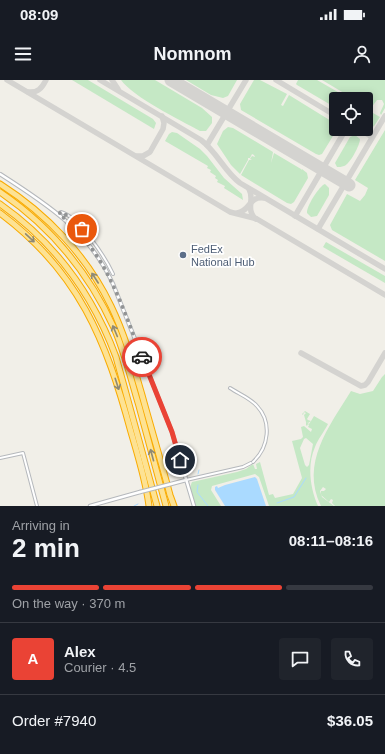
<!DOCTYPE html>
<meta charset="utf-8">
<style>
:root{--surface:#171b24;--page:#20242c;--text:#f1f3f6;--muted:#9ea1a6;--line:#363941;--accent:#ea4335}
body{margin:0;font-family:Arial,sans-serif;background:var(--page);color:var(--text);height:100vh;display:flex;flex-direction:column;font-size:15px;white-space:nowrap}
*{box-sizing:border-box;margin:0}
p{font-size:13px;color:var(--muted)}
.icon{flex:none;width:22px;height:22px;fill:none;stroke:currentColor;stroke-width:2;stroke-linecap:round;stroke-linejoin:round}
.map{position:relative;height:426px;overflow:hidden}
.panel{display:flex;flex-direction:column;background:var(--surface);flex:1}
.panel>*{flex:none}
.tools{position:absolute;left:329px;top:12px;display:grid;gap:8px}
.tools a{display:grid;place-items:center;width:44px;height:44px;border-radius:4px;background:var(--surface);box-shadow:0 2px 10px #0003;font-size:20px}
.pin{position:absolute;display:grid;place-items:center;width:34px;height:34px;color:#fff;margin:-17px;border:2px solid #fff;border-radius:50%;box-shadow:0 1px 4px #0007}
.courier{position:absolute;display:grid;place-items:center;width:40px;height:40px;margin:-20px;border:3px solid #ea4335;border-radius:50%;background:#fff;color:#222;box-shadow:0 1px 5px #0007}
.summary em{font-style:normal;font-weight:600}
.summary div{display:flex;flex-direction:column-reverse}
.summary{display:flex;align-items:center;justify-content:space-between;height:68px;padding:0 12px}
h1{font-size:26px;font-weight:600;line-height:30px}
.bar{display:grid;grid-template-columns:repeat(4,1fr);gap:6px 4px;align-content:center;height:48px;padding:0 12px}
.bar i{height:5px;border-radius:3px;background:var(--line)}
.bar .active{background:var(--accent)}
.bar p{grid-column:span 4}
.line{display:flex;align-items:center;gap:10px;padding:0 12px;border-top:1px solid var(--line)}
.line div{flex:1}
.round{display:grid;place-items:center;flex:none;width:42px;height:42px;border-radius:4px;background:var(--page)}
.status{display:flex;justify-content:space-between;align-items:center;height:28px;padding:0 20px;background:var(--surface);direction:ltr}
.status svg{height:11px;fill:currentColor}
header{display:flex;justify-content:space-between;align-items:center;height:52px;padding:0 12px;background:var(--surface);font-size:18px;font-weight:600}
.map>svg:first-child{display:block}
</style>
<div class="status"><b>08:09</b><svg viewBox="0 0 49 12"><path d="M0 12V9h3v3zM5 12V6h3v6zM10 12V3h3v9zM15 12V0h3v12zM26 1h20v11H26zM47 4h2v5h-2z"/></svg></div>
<header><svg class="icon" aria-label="menu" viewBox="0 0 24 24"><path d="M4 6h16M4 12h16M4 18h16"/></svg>Nomnom<svg class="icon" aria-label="person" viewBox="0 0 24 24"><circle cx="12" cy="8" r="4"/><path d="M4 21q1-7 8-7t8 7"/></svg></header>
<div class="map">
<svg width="385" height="426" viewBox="0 0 385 426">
<rect width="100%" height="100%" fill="#f1efe8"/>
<g fill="#c5e8c5" fill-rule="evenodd">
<polygon points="72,0 88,0 153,39 156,43 154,49"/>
<path d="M121,0H155L202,28L212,37V43L206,51H200C180,40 133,17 121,0Z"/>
<polygon points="186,0 237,0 228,16 223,18 211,15"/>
<polygon points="254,0 260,0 287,14 281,25 283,26 289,15 336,44 336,51 322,74 319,75 316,74 241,30 240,24"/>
<polygon points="298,0 317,0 350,19 336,19 336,28 297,5 296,4"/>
<polygon points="322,0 385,0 385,28 381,35 380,33 384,24 382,20 377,20 371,28 372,26 371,25 369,28 366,26 366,19 354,19"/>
<polygon points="366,29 380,37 374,46 371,48 366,45"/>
<polygon points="228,47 233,48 273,72 271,83 274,73 301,89 301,90 302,89 307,93 308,98 294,122 291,124 287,123 241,95 249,80 252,80 250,79 252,76 255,77 254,75 252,74 250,78 248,78 248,80 240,94 231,85 217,64 223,51"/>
<polygon points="385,50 385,181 332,150 330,145 347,114 360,121 365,115 368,108 355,100"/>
<polygon points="172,52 177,53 200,69 207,76 224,98 242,114 243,120 224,108 225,106 217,102 218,100 215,98 216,96 210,92 211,90 207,88 208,86 165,61 169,54"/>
<path d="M355,55L360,59C360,65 350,84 344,86C341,87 340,87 337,87L335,83L350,57Z"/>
<path d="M325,104L329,108V115L317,136L311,137L307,133C306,127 319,106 325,104Z"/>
<polygon points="326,162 385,196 385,203 323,167"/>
<path d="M385,294V426H335L332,423L333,420L331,419L329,422L321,415V411H324L326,409L323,407L320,411L322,417L334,426H321C300,383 329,347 351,311L360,314L373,311L382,297Z"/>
<path d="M305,331L310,334L307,339L308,340L311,341L314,336L328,344C324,352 318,359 315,367C307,385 310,408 318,426H269L259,397L255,394L212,406L211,410L221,426H196C193,419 188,410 192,402L237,392L246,389L253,384L255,389H257L256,384L260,382L269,415L273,414L275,418L293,414L302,398L292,361L301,359L303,357L301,347L304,346L311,352L312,349L308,347L309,345L308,344L307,346L306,345V342L309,344L311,341L308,343L306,342L304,335L306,333L304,332L303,335L302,334ZM306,358L313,364L309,385L307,387L305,385L300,368L304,359Z"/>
</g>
<polygon fill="#aadaff" points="255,397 257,399 266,426 225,426 215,410 215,407 217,406 218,408 225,405"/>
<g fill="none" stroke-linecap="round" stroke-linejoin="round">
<g stroke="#aadaff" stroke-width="1">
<polyline points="198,394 199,390"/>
<polyline points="198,405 197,412 208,426"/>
<polyline points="277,423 294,417 306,398"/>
<polyline points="134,426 138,424"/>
</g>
<g stroke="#d4d3d0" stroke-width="5.5">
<polyline points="7,0 230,132 257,139 385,215"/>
<path d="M100,0L201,60C217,72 224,91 240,103L385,189"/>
<polyline points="112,0 118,9"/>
<polyline points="276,0 336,36"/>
<path d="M28,12C38,13 42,8 46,0"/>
<polyline points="359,49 372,57"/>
<polyline points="207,65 246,0"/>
<polyline points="137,76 143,76 150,72 163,49 164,43 162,36"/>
<path d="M249,109C255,119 245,130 256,139"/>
<path d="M237,133C251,131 248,116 264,118"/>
<polyline points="295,136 346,49"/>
<polyline points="318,149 385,36"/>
<polyline points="301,273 361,306 365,305 368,302 385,273"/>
</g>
<polyline stroke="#d4d3d0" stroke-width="13" points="171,0 349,105"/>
<g stroke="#b5b8bc" stroke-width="4">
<g id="minor">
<path d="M59,134L61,132C79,137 105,177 113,194"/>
<path d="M230,308C239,314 250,318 257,326C272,342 269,367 253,382"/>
<polyline points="0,378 23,373 37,426"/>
<polyline points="186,400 243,387 251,383"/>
</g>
</g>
<g stroke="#b5b8bc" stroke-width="4.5">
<g id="tertiary">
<path d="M0,94C47,124 89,151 113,204L172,352L194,426"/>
<polyline points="171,404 186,400"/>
<polyline points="90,426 140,412"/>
</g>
</g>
<g stroke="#f9ab00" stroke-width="7">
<g id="motorway">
<path d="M0,104C47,134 87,176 111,226C125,255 133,284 142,315C151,348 161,381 170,415L174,426"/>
<path d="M0,112C50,146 89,193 114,248C125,273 131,300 139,326C148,359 157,393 166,426"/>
<path d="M0,124C54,162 93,215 116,277L157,426"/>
<path d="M0,133C79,192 106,260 131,352C138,376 146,401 149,426"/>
</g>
</g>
<use href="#minor" stroke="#fff" stroke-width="2"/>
<use href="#tertiary" stroke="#fff" stroke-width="2.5"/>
<use href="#motorway" stroke="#fde293" stroke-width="5"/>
<g stroke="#b5b8bc" stroke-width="4.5" stroke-linecap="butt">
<polyline id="tertiary-bridge" points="140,412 171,404"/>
</g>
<use href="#tertiary-bridge" stroke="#fff" stroke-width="2.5"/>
</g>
<defs><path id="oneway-shaft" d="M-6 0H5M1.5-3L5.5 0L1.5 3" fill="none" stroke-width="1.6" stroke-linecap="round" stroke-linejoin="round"/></defs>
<g stroke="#8e8975">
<use href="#oneway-shaft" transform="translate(30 158) rotate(43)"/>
<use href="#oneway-shaft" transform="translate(95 198) rotate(-123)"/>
<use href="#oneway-shaft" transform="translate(115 251) rotate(-113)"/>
<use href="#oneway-shaft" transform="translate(117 304) rotate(72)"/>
<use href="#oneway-shaft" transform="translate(152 375) rotate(-105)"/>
</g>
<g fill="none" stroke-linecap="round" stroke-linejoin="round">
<path stroke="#929495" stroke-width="4" stroke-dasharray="0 7.2" d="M82,149L64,133L61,132L59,134C107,173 120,222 142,277"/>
<polyline stroke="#ea4335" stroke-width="5" points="142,277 172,352 180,380"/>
</g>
<circle fill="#5c6f8a" stroke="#fff" stroke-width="1.5" cx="183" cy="175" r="4"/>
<g text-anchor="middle" stroke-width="3.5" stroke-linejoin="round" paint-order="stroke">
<g font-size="11" fill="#4e5e75" stroke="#fff" text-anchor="start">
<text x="191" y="173">FedEx<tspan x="191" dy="13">National Hub</tspan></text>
</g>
</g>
</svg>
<div class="tools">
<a><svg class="icon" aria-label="locate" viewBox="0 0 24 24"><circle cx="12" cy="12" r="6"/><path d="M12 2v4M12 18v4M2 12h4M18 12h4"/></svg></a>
</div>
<div class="pin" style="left:82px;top:149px;background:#ea580c"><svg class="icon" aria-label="bag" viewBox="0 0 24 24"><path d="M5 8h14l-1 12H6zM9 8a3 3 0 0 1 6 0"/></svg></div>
<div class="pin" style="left:180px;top:380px;background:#1f2937"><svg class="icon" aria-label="home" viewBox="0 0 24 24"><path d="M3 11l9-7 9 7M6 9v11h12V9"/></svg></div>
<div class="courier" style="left:142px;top:277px"><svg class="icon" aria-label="car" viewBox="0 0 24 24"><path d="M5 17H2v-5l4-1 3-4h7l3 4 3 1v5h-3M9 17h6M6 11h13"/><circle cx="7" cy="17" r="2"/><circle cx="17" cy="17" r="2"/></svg></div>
</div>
<section class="panel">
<div class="summary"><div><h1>2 min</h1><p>Arriving in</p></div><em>08:11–08:16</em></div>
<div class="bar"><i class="active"></i><i class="active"></i><i class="active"></i><i></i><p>On the way · 370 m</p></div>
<div class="line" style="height:72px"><b class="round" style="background:var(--accent);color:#fff">A</b><div><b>Alex</b><p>Courier · 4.5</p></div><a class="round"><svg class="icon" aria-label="chat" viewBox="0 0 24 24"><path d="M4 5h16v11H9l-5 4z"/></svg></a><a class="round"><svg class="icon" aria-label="phone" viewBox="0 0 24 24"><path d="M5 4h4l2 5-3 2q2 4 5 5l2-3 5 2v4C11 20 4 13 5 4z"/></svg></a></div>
<div class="line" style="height:52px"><div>Order #7940</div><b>$36.05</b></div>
</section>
